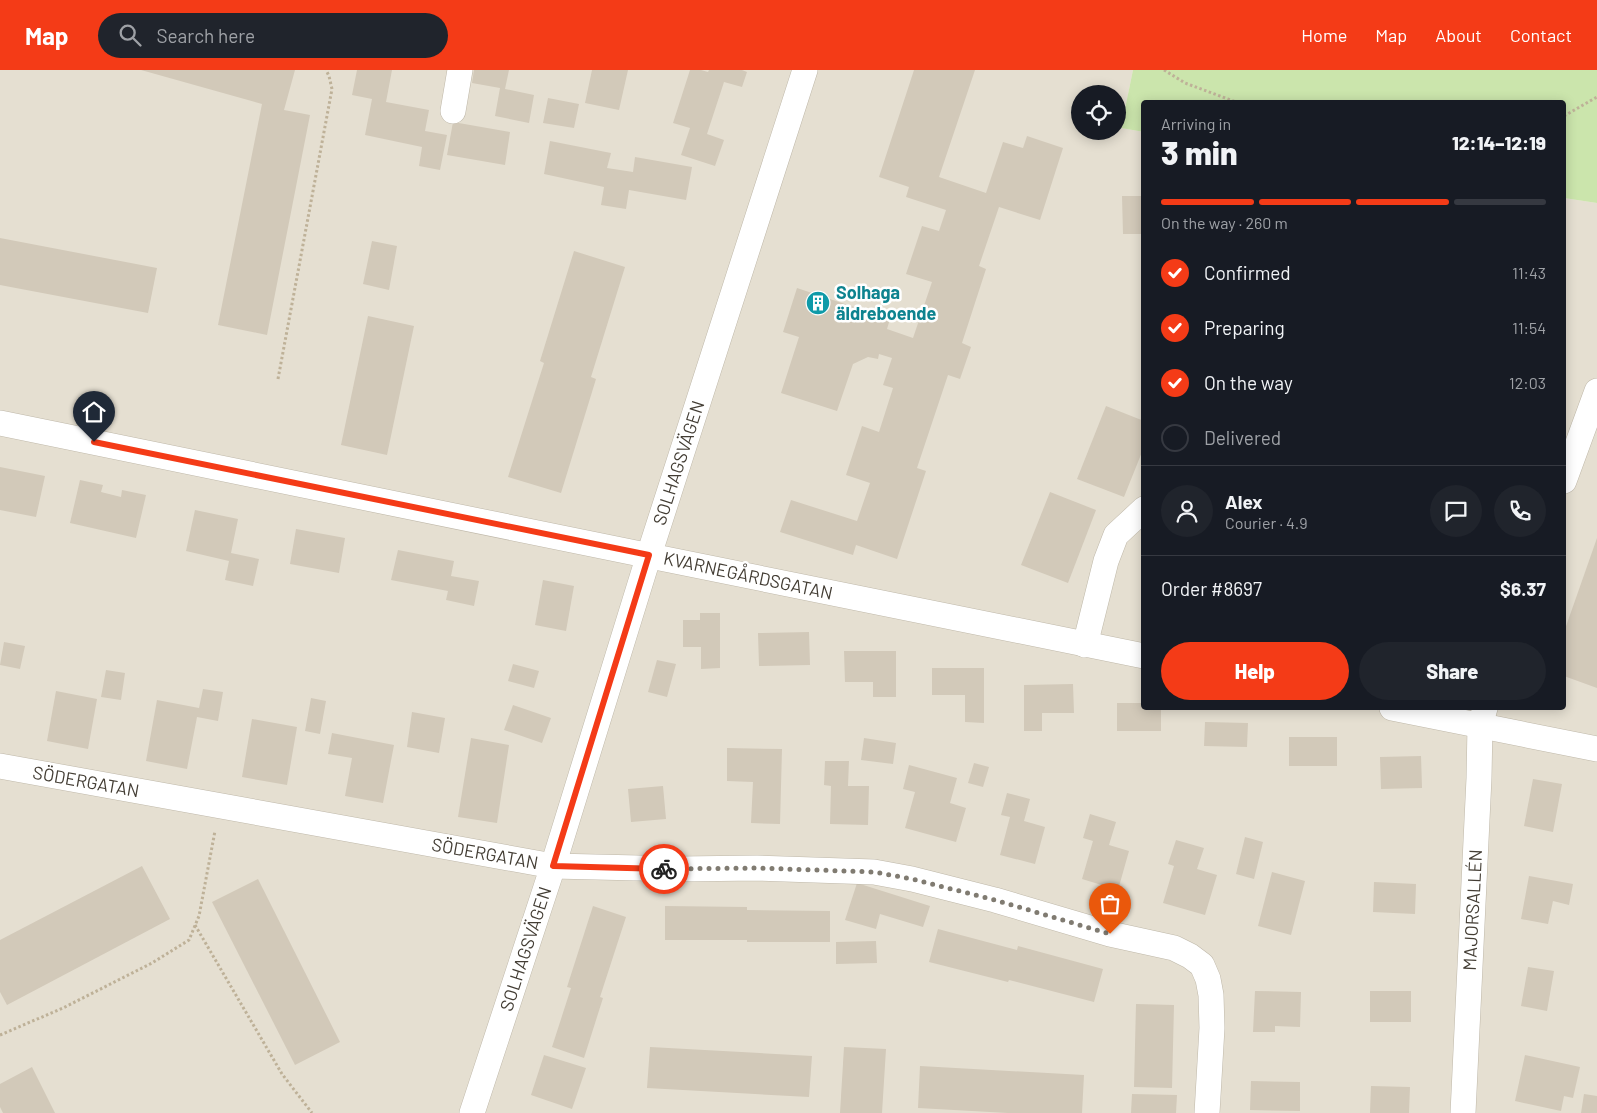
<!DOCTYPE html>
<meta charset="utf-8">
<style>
:root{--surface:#171b24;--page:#20242c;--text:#f1f3f6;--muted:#9ea1a6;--line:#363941;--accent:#f43b17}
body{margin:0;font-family:Barlow,sans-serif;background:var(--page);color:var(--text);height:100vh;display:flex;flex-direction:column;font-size:19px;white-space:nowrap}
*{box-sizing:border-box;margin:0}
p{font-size:16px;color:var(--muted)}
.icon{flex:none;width:28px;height:28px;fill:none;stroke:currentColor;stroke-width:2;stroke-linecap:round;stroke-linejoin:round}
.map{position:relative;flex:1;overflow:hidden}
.side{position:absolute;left:1141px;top:30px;width:425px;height:610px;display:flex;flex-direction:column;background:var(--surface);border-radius:5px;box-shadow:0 2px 12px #0003}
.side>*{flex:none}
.buttons{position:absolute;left:1071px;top:15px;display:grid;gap:10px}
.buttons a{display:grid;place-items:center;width:55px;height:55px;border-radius:50%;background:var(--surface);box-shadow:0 2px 12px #0003;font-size:25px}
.pin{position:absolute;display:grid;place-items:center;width:42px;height:42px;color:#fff;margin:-51px -21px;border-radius:50% 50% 50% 0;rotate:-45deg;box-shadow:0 0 5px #0007}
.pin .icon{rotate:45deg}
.courier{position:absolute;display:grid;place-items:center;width:50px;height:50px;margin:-25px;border:4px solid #f43b17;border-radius:50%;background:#fff;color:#222;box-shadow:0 1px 6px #0007}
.headline em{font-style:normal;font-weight:800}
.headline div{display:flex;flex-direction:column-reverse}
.headline{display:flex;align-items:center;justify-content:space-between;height:85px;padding:0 20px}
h1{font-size:32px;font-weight:800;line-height:38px}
.bar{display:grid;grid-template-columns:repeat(4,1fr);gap:8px 5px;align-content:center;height:60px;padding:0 20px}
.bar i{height:6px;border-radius:4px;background:var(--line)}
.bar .current{background:var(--accent)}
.bar p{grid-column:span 4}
.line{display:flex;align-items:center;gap:12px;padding:0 20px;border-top:1px solid var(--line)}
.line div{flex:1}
.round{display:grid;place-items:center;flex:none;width:52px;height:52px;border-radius:26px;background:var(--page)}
ol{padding:0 20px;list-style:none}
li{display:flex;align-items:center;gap:15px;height:55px}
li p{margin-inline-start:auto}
li .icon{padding:5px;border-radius:50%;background:var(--accent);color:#fff;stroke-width:4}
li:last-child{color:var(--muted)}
li i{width:28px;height:28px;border:2px solid var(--line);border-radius:50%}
.button{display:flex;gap:10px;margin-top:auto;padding:10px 20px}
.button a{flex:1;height:58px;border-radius:30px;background:var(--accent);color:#fff;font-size:20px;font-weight:800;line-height:58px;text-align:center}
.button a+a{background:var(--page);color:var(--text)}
header{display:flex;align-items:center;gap:30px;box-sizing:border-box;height:70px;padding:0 25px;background:var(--accent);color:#fff}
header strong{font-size:24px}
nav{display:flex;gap:28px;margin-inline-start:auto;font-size:18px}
.search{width:350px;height:45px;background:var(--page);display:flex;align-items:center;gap:12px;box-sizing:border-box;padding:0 18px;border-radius:28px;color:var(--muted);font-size:19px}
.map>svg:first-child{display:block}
</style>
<header>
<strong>Map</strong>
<div class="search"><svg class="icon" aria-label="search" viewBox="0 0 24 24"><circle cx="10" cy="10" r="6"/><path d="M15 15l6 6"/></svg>Search here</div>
<nav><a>Home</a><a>Map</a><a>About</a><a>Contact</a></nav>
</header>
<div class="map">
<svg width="1597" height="1043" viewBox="0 0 1597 1043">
<rect width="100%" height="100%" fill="#f1ede3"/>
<path fill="#e5dfd1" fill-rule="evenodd" d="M0,0H1133L1121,58L1144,62V638H1564V128L1597,133V1043H0ZM1080,24H1118V61H1080Z"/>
<polygon fill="#cbe5ac" points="1133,0 1597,0 1597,133 1564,128 1564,32 1144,32 1144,62 1121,58"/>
<g fill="#d2c9b9">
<polygon points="141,0 295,0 284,40 310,45 267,265 218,255 262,34"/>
<polygon points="357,0 392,0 386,32 429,40 425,61 447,65 440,100 419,96 422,77 365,65 372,29 352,25"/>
<polygon points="474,0 509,0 505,19 534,25 529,53 495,46 500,18 472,13"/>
<polygon points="592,0 628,0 619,40 585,33"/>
<polygon points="690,0 701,0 708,2 709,0 742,0 747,2 742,17 724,12 707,64 724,70 715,96 681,85 690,58 673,53"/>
<polygon points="914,0 975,0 939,107 986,123 1003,72 1023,78 1027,66 1063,78 1040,150 999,137 979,196 986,199 962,273 971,277 960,309 948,305 917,398 926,401 897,489 856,475 853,485 780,462 791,430 857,451 870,413 846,405 862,356 879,362 893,318 883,315 892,288 879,284 878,289 868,287 853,294 837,341 781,323 799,267 783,262 797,218 890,249 887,259 913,268 932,212 906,204 922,156 939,161 946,140 906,127 909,117 879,107"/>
<polygon points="548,28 579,34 574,58 543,53"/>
<polygon points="453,52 510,62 505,95 447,85"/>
<polygon points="550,71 611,83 607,98 633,102 635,87 692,97 686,130 629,120 626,139 601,135 604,117 544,104"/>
<polygon points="1122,126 1144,126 1144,164 1123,164"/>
<polygon points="0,168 157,198 148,243 0,215"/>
<polygon points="372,171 397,176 389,220 363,214"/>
<polygon points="574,181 625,197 591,307 596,309 561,423 508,407 544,293 540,291"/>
<polygon points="368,246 414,256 387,385 341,375"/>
<polygon points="1106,336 1144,351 1144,377 1124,427 1077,409"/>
<polygon points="0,397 45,406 36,447 0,440"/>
<polygon points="80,410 103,415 101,422 121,427 122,420 146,425 136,468 70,453"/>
<polygon points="1050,422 1096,440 1068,513 1021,495"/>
<polygon points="195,440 238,449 231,483 259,489 253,516 225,510 229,491 186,481"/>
<polygon points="296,459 345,468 339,503 290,494"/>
<polygon points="1597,468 1597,618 1564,606 1564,562"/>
<polygon points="398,480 454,491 451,506 479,511 474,536 446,530 448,521 391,510"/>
<polygon points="543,510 574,516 566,561 535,555"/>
<polygon points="700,543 720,543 720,598 701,599 701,577 683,577 683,550 700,550"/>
<polygon points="809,562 810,595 759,596 758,563"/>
<polygon points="4,572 25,576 20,599 0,595"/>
<polygon points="844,581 896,581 896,627 873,627 873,612 845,612"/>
<polygon points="657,590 676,594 667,627 648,622"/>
<polygon points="513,594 539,601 534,618 508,611"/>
<polygon points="932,598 984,598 984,653 965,652 965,625 932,625"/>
<polygon points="106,600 125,603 121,630 101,627"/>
<polygon points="1073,614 1074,643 1042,643 1042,661 1024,661 1024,615"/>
<polygon points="203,619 223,622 218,651 197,647 187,699 146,691 157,630 199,638"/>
<polygon points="56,621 97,629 88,679 47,671"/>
<polygon points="311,628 326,631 320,664 305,661"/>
<polygon points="1117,633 1144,633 1144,638 1161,638 1161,661 1117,661"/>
<polygon points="513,635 551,648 542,673 504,660"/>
<polygon points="412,642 445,648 439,683 407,677"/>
<polygon points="252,649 297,657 287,715 242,707"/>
<polygon points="1205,652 1248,653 1247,677 1204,676"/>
<polygon points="332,663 394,675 383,733 345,726 352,688 328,684"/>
<rect x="1289" y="667" width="48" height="29"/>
<polygon points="471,668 509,675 497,753 458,747"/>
<polygon points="864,668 896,673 893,694 861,690"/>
<polygon points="727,678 782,679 780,754 751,753 753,712 727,711"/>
<polygon points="1421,686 1422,718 1381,719 1380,687"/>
<polygon points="825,691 849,691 848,716 869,716 868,755 830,754 831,716 824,715"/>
<polygon points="974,693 989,697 983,717 968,713"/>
<polygon points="909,695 957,708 950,733 966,738 956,772 905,758 915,722 903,719"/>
<polygon points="1533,709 1562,714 1553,762 1524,756"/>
<polygon points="663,716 666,749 631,752 628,719"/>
<polygon points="1007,723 1030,729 1024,751 1045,757 1035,794 1000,785 1010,747 1001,745"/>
<polygon points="1090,744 1116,752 1109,775 1129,781 1118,820 1082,809 1093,771 1083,768"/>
<polygon points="1245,767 1263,772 1254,809 1236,804"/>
<polygon points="1176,770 1204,778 1197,799 1217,805 1205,845 1163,833 1174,796 1168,794"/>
<polygon points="142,796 170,849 7,935 0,922 0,870"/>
<polygon points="1272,802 1305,811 1291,865 1258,856"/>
<polygon points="1529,806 1573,814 1569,835 1553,831 1548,854 1521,849"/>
<polygon points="258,809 340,972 295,995 212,832"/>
<polygon points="1374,812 1416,814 1415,844 1373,842"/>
<polygon points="857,813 930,836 923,857 880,844 876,859 845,850"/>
<polygon points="593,836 626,847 600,927 603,928 584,988 552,977 571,918 567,917"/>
<polygon points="665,836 747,837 747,840 830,841 830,872 747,872 747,870 665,870"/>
<polygon points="938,859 1017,880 1018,876 1103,899 1094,932 1009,910 1008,912 929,892"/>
<polygon points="876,871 877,893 836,894 836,872"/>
<polygon points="1528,897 1554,901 1547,941 1521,936"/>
<polygon points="1255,921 1301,922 1300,957 1275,956 1275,962 1253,962"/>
<rect x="1370" y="921" width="41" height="31"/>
<polygon points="1136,934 1174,935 1172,1018 1134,1017"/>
<polygon points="650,977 812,986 809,1027 647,1018"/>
<polygon points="844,977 886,979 882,1043 840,1043"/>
<polygon points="544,985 586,998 572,1039 531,1025"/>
<polygon points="1525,985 1580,997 1573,1028 1564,1026 1561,1041 1515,1031"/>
<polygon points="920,996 1084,1005 1082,1043 1008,1043 918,1038"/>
<polygon points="32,997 55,1043 3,1043 0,1037 0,1014"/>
<polygon points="1251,1011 1300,1012 1300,1041 1250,1040"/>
<polygon points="1371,1016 1410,1017 1409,1043 1370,1043"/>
<polygon points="1132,1024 1177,1025 1176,1043 1131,1043"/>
<polygon points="1584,1024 1597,1026 1597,1043 1581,1043"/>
</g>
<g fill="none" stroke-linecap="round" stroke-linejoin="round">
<g stroke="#bfb8a9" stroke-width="26">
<g id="street">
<polyline points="453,41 460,0"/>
<path d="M0,353C382,429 762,511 1144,586"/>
<polyline points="1564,411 1597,321"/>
<polyline points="1085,575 1106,491 1116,465 1144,439"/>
<polyline points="1392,638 1597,679"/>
<polyline points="0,696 553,796 681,799 757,798 874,802 912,809 995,830 1110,864 1174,878 1190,886 1202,895 1208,909 1211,925 1212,958 1207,1043"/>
<polyline points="472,1043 553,796 649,485 805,0"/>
<polyline points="1463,1043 1479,708 1480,656 1485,638"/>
</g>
</g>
<g stroke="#beb198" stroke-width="3" stroke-dasharray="2.5 2.5" stroke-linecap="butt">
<polyline points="1164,0 1185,13 1236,32"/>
<polyline points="1564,46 1597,27"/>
<polyline points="278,309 332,19 329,6 326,0"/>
<polyline points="195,855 282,1004 312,1043"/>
<polyline points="0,965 63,938 152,893 189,870 199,846 215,761"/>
</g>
<use href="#street" stroke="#fff" stroke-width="25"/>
</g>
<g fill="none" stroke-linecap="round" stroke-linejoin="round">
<polyline stroke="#807b71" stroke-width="5" stroke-dasharray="0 9" points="664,799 757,798 874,802 912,809 995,830 1110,864"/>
<polyline stroke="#f43b17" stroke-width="6" points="94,372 649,485 553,796 664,799"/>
</g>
<defs>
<g id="building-disc" transform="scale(1.25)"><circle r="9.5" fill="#0f9aa8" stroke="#fff"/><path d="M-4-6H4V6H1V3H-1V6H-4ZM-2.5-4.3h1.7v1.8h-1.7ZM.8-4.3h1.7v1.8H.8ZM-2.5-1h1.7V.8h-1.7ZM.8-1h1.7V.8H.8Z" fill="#fff"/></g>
</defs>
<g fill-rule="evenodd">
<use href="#building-disc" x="818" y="233"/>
</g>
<g text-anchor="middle" stroke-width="5" stroke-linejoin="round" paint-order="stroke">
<g font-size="18" font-weight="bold" fill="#0d838f" stroke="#fff" text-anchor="start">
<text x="836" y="229">Solhaga<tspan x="836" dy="21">äldreboende</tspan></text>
</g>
<g font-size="18" fill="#433d34" stroke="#fff">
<text transform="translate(679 393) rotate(-72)" y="6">SOLHAGSVÄGEN</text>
<text transform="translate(748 506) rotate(12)" y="6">KVARNEGÅRDSGATAN</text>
<text transform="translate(86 712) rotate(10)" y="6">SÖDERGATAN</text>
<text transform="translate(485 784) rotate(10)" y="6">SÖDERGATAN</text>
<text transform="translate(1473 840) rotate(-87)" y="6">MAJORSALLÉN</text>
<text transform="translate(526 879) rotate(-72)" y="6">SOLHAGSVÄGEN</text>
</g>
</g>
</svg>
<div class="buttons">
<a><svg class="icon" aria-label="locate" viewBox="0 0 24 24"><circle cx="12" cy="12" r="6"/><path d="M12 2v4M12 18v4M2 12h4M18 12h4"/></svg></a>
</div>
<div class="pin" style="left:1110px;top:864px;background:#ea580c"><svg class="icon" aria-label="bag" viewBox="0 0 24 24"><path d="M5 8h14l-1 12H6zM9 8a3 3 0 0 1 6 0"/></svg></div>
<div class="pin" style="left:94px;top:372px;background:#1f2937"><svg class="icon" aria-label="home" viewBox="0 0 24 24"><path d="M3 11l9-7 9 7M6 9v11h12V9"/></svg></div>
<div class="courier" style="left:664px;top:799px"><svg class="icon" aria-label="bike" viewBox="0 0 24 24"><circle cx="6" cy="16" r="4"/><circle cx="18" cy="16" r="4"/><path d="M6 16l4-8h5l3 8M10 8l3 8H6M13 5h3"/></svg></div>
<section class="side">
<div class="headline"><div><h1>3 min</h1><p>Arriving in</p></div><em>12:14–12:19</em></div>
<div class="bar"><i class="current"></i><i class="current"></i><i class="current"></i><i></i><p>On the way · 260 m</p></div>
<ol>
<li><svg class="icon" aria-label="check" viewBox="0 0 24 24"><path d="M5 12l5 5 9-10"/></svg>Confirmed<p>11:43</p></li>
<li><svg class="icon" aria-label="check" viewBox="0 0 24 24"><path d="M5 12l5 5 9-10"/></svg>Preparing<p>11:54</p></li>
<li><svg class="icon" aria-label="check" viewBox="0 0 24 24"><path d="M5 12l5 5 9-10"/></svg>On the way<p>12:03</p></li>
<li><i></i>Delivered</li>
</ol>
<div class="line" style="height:90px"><a class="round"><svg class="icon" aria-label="person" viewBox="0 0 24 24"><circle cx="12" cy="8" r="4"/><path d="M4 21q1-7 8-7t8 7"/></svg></a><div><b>Alex</b><p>Courier · 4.9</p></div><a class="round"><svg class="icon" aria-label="chat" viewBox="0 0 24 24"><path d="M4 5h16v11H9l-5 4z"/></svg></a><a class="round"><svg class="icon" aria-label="phone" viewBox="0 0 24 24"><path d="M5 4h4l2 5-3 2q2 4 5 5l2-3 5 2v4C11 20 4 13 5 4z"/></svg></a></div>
<div class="line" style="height:65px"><div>Order #8697</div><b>$6.37</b></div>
<div class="button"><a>Help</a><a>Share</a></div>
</section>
</div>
